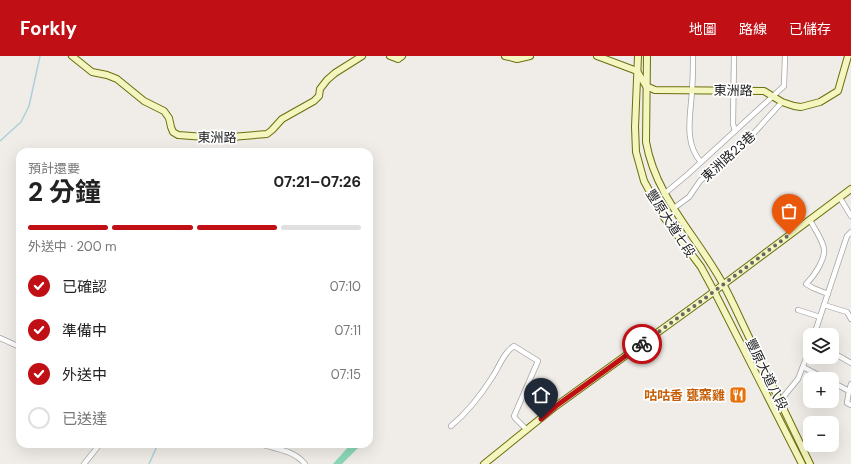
<!DOCTYPE html>
<html lang="zh-TW">
<meta charset="utf-8">
<style>
:root{--surface:#fff;--page:#f2f2f2;--text:#222;--muted:#767676;--line:#e0e0e0;--accent:#c00f15}
body{margin:0;font-family:"DM Sans","Noto Sans TC",sans-serif;background:var(--page);color:var(--text);height:100vh;display:flex;flex-direction:column;font-size:15px;white-space:nowrap}
*{box-sizing:border-box;margin:0}
p{font-size:13px;color:var(--muted)}
.icon{flex:none;width:22px;height:22px;fill:none;stroke:currentColor;stroke-width:2;stroke-linecap:round;stroke-linejoin:round}
.map{position:relative;flex:1;overflow:hidden}
.sheet{position:absolute;left:16px;top:92px;width:357px;height:300px;display:flex;flex-direction:column;background:var(--surface);border-radius:12px;box-shadow:0 4px 16px #0002}
.sheet>*{flex:none}
.controls{position:absolute;left:803px;top:272px;display:grid;gap:8px}
.controls a{display:grid;place-items:center;width:36px;height:36px;border-radius:8px;background:var(--surface);box-shadow:0 4px 16px #0002;font-size:20px}
.pin{position:absolute;display:grid;place-items:center;width:34px;height:34px;color:#fff;margin:-41px -17px;border-radius:50% 50% 50% 0;rotate:-45deg;box-shadow:0 0 4px #0007}
.pin .icon{rotate:45deg}
.courier{position:absolute;display:grid;place-items:center;width:40px;height:40px;margin:-20px;border:3px solid #c00f15;border-radius:50%;background:#fff;color:#222;box-shadow:0 1px 5px #0007}
.head em{font-style:normal;font-weight:700}
.head div{display:flex;flex-direction:column-reverse}
.head{display:flex;align-items:center;justify-content:space-between;height:68px;padding:0 12px}
h1{font-size:26px;font-weight:700;line-height:30px}
.bar{display:grid;grid-template-columns:repeat(4,1fr);gap:6px 4px;align-content:center;height:48px;padding:0 12px}
.bar i{height:5px;border-radius:3px;background:var(--line)}
.bar .selected{background:var(--accent)}
.bar p{grid-column:span 4}
ol{padding:0 12px;list-style:none}
li{display:flex;align-items:center;gap:12px;height:44px}
li p{margin-inline-start:auto}
li .icon{padding:4px;border-radius:50%;background:var(--accent);color:#fff;stroke-width:4}
li:last-child{color:var(--muted)}
li i{width:22px;height:22px;border:2px solid var(--line);border-radius:50%}
header{display:flex;align-items:center;gap:24px;box-sizing:border-box;height:56px;padding:0 20px;background:var(--accent);color:#fff}
header strong{font-size:19px}
nav{display:flex;gap:22px;margin-inline-start:auto;font-size:14px}
.map>svg:first-child{display:block}
</style>
<header>
<strong>Forkly</strong>
<nav><a>地圖</a><a>路線</a><a>已儲存</a></nav>
</header>
<div class="map">
<svg width="851" height="408" viewBox="0 0 851 408">
<rect width="100%" height="100%" fill="#f0ece7"/>
<polygon fill="#8bd8b8" points="349,388 362,388 342,408 333,408 349,390"/>
<g fill="none" stroke-linecap="round" stroke-linejoin="round">
<g stroke="#abd1da" stroke-width="1.5">
<polyline points="0,85 21,66 29,50 40,0"/>
<polyline points="149,408 158,388"/>
</g>
<g stroke="#a4a4a4" stroke-width="6">
<g id="street">
<path d="M693,0C693,11 693,23 692,34C691,58 683,86 701,106"/>
<polyline points="734,0 733,68 735,75"/>
<polyline points="664,138 687,119 784,30 785,0"/>
<polyline points="840,142 851,160"/>
<polyline points="674,152 689,141 700,125 754,77 782,46"/>
<path d="M810,164C814,172 820,180 823,189C828,201 814,220 806,228L813,232L828,238"/>
<polyline points="824,249 847,256 851,263"/>
<polyline points="798,254 820,261"/>
<polyline points="814,279 847,180 851,176"/>
<polyline points="0,282 20,291"/>
<polyline points="832,296 851,307"/>
<polyline points="803,311 826,323"/>
<polyline points="832,326 849,335 851,328"/>
<polyline points="849,335 847,347 851,349"/>
<polyline points="780,345 798,323 810,292"/>
<path d="M451,370C468,356 481,339 493,320C499,311 504,296 514,290L538,305L514,360L515,362L526,373"/>
<path d="M260,388C275,393 294,394 305,408"/>
<polyline points="84,408 100,388"/>
</g>
</g>
<g stroke="#69700d" stroke-width="8">
<g id="secondary">
<polyline points="72,0 92,16 107,19 117,23 144,45 164,55 169,62 171,71 173,76 178,79 219,82 267,78 272,74 282,63 314,45 319,40 320,33 327,24 335,17 362,0"/>
<polyline points="390,0 398,3 402,0"/>
<polyline points="505,0 517,3 530,0"/>
<polyline points="597,0 637,15 646,30 655,34 764,35 782,46 794,50 801,51 820,46 838,35 848,0"/>
<polyline points="638,0 635,71 636,96 644,125 663,160 701,211 714,235 802,408"/>
<path d="M647,0L646,86C656,142 697,180 723,228C732,244 739,261 747,277C768,321 789,364 810,408"/>
<polyline points="484,408 556,350 708,240 851,133"/>
</g>
</g>
<use href="#street" stroke="#fff" stroke-width="4.5"/>
<use href="#secondary" stroke="#f4f5bf" stroke-width="6"/>
</g>
<g fill="none" stroke-linecap="round" stroke-linejoin="round">
<polyline stroke="#696766" stroke-width="4" stroke-dasharray="0 7.2" points="642,288 708,240 789,179"/>
<polyline stroke="#c00f15" stroke-width="5" points="541,363 556,350 642,288"/>
</g>
<defs>
<g id="restaurant-square" transform="scale(0.9)"><rect x="-9" y="-9" width="18" height="18" rx="4" fill="#e8710a" stroke="#fff"/><path d="M-5-6h1v4h1v-4h1v4h1v-4h1v5L-1.5 .5V6h-2V.5L-5-1ZM5-6V6H3V1.5H1.5Q1.5-4 5-6Z" fill="#fff"/></g>
</defs>
<g fill-rule="evenodd">
<use href="#restaurant-square" x="738" y="339"/>
</g>
<g text-anchor="middle" stroke-width="3.5" stroke-linejoin="round" paint-order="stroke">
<g font-size="13" fill="#202020" stroke="#fff">
<text transform="translate(733 34) rotate(1)" y="5">東洲路</text>
<text x="217" y="86">東洲路</text>
<text transform="translate(728 100) rotate(-42)" y="5">東洲路23巷</text>
<text transform="translate(671 167) rotate(57)" y="5">豐原大道七段</text>
<text transform="translate(767 318) rotate(64)" y="5">豐原大道八段</text>
</g>
<g font-size="13" font-weight="bold" fill="#c56008" stroke="#fff" text-anchor="end">
<text x="725" y="344">咕咕香 甕窯雞</text>
</g>
</g>
</svg>
<div class="controls">
<a><svg class="icon" aria-label="layers" viewBox="0 0 24 24"><path d="M12 4l9 5-9 5-9-5zM3 14l9 5 9-5"/></svg></a>
<a>+</a>
<a>−</a>
</div>
<div class="pin" style="left:789px;top:179px;background:#ea580c"><svg class="icon" aria-label="bag" viewBox="0 0 24 24"><path d="M5 8h14l-1 12H6zM9 8a3 3 0 0 1 6 0"/></svg></div>
<div class="pin" style="left:541px;top:363px;background:#1f2937"><svg class="icon" aria-label="home" viewBox="0 0 24 24"><path d="M3 11l9-7 9 7M6 9v11h12V9"/></svg></div>
<div class="courier" style="left:642px;top:288px"><svg class="icon" aria-label="bike" viewBox="0 0 24 24"><circle cx="6" cy="16" r="4"/><circle cx="18" cy="16" r="4"/><path d="M6 16l4-8h5l3 8M10 8l3 8H6M13 5h3"/></svg></div>
<section class="sheet">
<div class="head"><div><h1>2 分鐘</h1><p>預計還要</p></div><em>07:21–07:26</em></div>
<div class="bar"><i class="selected"></i><i class="selected"></i><i class="selected"></i><i></i><p>外送中 · 200 m</p></div>
<ol>
<li><svg class="icon" aria-label="check" viewBox="0 0 24 24"><path d="M5 12l5 5 9-10"/></svg>已確認<p>07:10</p></li>
<li><svg class="icon" aria-label="check" viewBox="0 0 24 24"><path d="M5 12l5 5 9-10"/></svg>準備中<p>07:11</p></li>
<li><svg class="icon" aria-label="check" viewBox="0 0 24 24"><path d="M5 12l5 5 9-10"/></svg>外送中<p>07:15</p></li>
<li><i></i>已送達</li>
</ol>
</section>
</div>
